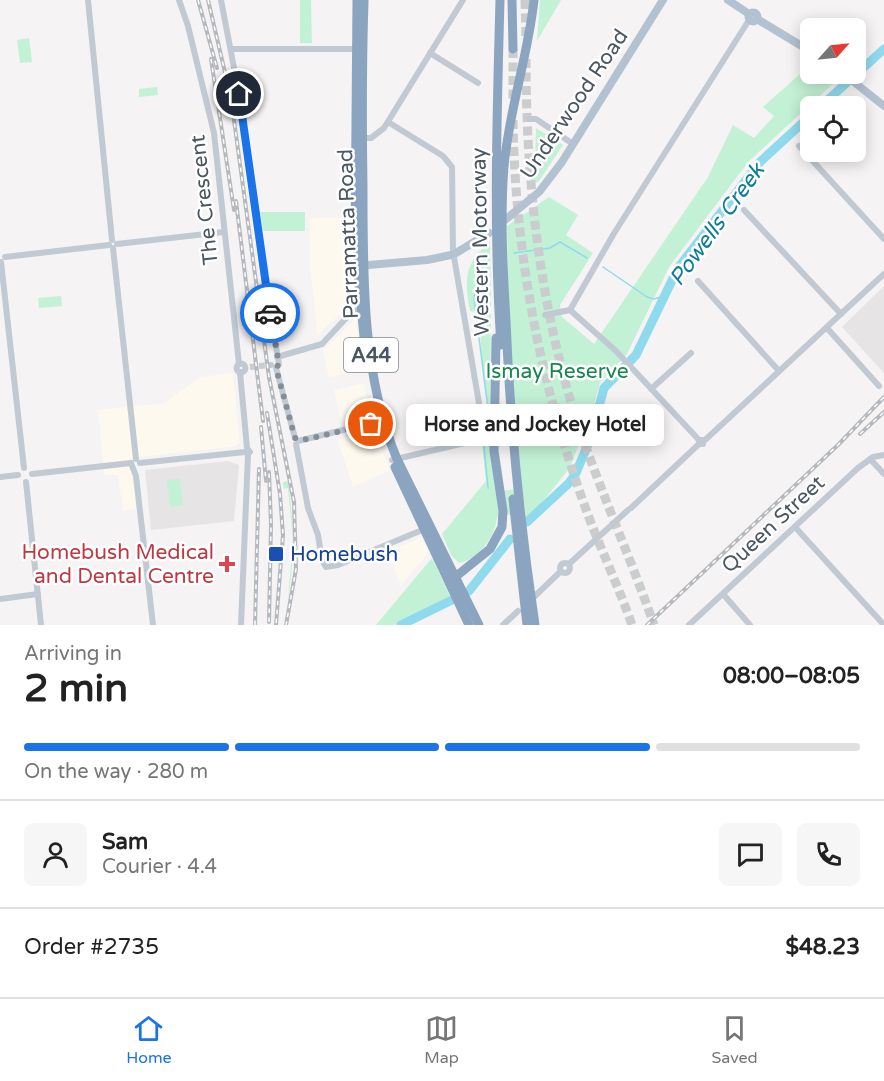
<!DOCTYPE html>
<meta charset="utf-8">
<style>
:root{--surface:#fff;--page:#f6f6f6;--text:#222;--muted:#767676;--line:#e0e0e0;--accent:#1a73e8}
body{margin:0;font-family:"Varela Round",sans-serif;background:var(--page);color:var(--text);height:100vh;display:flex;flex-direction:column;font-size:22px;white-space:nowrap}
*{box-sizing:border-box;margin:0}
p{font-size:20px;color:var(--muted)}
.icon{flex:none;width:33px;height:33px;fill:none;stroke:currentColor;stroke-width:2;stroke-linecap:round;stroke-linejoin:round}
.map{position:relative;height:625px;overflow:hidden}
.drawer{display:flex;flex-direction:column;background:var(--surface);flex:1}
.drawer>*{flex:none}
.needle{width:39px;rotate:63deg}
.controls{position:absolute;left:800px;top:18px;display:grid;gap:12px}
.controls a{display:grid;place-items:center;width:66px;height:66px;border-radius:9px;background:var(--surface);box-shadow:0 3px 15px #0003;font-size:30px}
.pin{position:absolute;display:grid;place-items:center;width:51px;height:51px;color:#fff;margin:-26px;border:3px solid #fff;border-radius:50%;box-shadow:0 2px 6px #0007}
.courier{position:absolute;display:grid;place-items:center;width:60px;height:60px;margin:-30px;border:4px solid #1a73e8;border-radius:50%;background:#fff;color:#222;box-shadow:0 2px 8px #0007}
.bubble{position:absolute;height:42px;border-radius:9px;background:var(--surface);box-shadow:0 3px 15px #0003;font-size:20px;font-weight:700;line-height:42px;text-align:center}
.head em{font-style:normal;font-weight:700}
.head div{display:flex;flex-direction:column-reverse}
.head{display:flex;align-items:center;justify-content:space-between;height:102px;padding:0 24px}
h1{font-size:39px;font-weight:700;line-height:45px}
.bar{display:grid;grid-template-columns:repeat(4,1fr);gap:9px 6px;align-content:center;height:72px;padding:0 24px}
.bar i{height:8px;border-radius:4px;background:var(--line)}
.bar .current{background:var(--accent)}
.bar p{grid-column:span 4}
.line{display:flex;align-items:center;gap:15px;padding:0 24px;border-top:2px solid var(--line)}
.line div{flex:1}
.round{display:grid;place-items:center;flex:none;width:63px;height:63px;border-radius:9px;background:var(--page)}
.tabs{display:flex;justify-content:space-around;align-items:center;height:84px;border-top:2px solid var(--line);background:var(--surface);font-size:16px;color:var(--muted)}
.tabs a{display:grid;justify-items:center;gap:3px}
.tabs .current{color:var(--accent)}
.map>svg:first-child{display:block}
</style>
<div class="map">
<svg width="884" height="625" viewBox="0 0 884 625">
<rect width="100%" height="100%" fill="#f5f3f3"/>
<g fill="#fdf9ef">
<polygon points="350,217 354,302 317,335 310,264 310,218"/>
<polygon points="356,318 361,370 329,378 323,351"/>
<polygon points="233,373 240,442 237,446 129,458 137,509 123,511 118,475 104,475 98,410 164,403 200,377"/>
<polygon points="364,383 370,415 341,422 334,390"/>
<polygon points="374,431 390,470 353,487 337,439"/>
<polygon points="422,537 429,552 401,586 387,552"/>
</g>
<g fill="#e6e4e5">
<polygon points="884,286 884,373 842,327"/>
<polygon points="228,461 239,465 234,521 151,530 145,470"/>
</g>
<g fill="#c3f1d5">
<polygon points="300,0 311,0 312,43 300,43"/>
<polygon points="540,0 561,0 537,41"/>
<polygon points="29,38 32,62 20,63 17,40"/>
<path d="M810,65V74H827L837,80L749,161L669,267L627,354L600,383L592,412L569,469L525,523L523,512L497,517C495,537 480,558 459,563L451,555L442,534L486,481L482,443L488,434L489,416L483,378L479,313L491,314L490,441L496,492L521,488L509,332L507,226L549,197L578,215L566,235L593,253L560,305L562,317L594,344L708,177L733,125L754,138L774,116L763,107Z"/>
<polygon points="157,87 158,95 139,97 139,89"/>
<polygon points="536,128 563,145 539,181 531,186 530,170 535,169"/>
<polygon points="260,212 305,212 305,231 263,231"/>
<path d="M490,242L491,308H487L488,313L470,311C464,279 464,264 490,242Z"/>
<polygon points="61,296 62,306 39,308 38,298"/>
<polygon points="180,479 183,505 170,507 167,480"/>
<polygon points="289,481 294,548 287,613 293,540 288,488 284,489 283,482"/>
<polygon points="432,558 450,596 394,625 376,625"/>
</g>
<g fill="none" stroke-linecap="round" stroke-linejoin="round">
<g stroke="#90daee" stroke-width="1.5">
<polyline points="514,253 550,248 560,242 587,258"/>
<polyline points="484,263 478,270 474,299 489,416 484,447 488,488"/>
<polyline points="603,267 647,297 654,299 664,296"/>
<polyline points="477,295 486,294"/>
</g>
<g stroke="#90daee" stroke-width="9">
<polyline points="821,106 884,49"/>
<polyline points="527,522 569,483 576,473 591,437 604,388 636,355 678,268 760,162 810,116"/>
<polyline points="469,591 510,539"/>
<polyline points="401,625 452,600"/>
</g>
<polyline stroke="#caccce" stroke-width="6" stroke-dasharray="6 3" stroke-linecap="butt" points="250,367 270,365"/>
<g stroke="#caccce" stroke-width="9" stroke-dasharray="9 4.5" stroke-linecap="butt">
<polyline points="525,0 526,37"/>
<polyline points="513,49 513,101"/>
<path d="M526,59C526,175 538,291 571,402C594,478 628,550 654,625"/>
<path d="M513,120C515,257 541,387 588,515C602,552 619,588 632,625"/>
</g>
<g stroke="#c1cad2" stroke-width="6">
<polyline points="88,0 112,240"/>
<polyline points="179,0 188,26 214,133 239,364"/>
<polyline points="221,0 239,94 263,271 279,364 276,368 295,438"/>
<polyline points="232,49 360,49"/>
<polyline points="430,53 478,83"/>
<polyline points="529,119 536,119 573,144"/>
<polyline points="388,122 443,156 452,167 453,252"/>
<polyline points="359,138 371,138 384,128 463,0"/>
<polyline points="799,146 884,239"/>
<polyline points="744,210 841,314"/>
<polyline points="117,244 224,232"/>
<polyline points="113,248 136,459"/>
<polyline points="5,257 109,245"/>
<polyline points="1,262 24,468"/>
<polyline points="698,281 779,371"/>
<polyline points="570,310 613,235 749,20"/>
<polyline points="570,310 616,351 699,440 699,444 703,444 703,440 699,440"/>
<polyline points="545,315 570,310"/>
<polyline points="827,328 879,386"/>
<polyline points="277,357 322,344 349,315 360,309"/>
<circle cx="241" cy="368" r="4.5"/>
<polyline points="270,365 271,365"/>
<polyline points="240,372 247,448 250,452 248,454 241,625"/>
<polyline points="651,389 691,353"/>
<polyline points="298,441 384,420"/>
<polyline points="704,441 884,274"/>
<polyline points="296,444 308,508 318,535 322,560 326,567 338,565 427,528"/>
<polyline points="870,459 884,474"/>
<polyline points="392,460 473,441 480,434 480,409 454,257"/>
<polyline points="131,463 136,476 153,625"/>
<polyline points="140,463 245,452"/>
<polyline points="32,474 131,463"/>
<polyline points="0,477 18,475"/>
<polyline points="26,482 41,625"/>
<polyline points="631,508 699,444"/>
<polyline points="795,527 884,625"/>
<circle cx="565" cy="568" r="5"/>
<polyline points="569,564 628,510"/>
<polyline points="723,594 750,625"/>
<polyline points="534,597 561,571"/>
<polyline points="0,599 38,594"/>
<polyline points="503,625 518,611"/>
<polyline points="689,625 858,468 873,457 884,455"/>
</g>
<g stroke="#b3c2d1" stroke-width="8">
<polyline points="728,0 749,14"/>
<circle cx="753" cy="17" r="4.5"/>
<polyline points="757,19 810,51"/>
<polyline points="844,74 884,106"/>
<polyline points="505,220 539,192 562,162 663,0"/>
<polyline points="456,253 489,233"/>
<polyline points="357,266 427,260 451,255"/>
</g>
<g stroke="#8ba5c1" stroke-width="9">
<polyline points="357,0 355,244 367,367"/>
<path d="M364,0C362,63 362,125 363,188C363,277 362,376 397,459L479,625"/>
<path d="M500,0C497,115 493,230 501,345"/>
<polyline points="512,0 513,49"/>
<path d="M534,0C528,56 509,110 504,166C500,217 503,270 506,321C510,423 520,524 535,625"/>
<polyline points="395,467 469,625"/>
<polyline points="513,499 527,625"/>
<polyline points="454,578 490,549 502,527 503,511 494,451 496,338"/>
</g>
<g stroke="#b5b8bd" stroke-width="4">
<g id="rail">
<polyline points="198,0 217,68"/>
<polyline points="208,0 231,98 269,377 294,502 296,569 286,625"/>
<polyline points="211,59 234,210"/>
<polyline points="236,201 263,421"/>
<polyline points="267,413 280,494 283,535 276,625"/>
<polyline points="261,427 266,481"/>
<polyline points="860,434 884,412"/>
<polyline points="269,622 271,524 269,472"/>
<polyline points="255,625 259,469"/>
<polyline points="647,625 839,444 884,397"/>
</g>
</g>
<use href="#rail" stroke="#fff" stroke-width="1.5" stroke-dasharray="4.5" stroke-linecap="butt"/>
</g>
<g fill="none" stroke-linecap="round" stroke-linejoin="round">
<polyline stroke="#868d94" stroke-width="6" stroke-dasharray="0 10.8" points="270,313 279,364 276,368 295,438 303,440 371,424"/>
<polyline stroke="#1a73e8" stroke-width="8" points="239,94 270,313"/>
</g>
<rect fill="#1a4fb4" stroke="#fff" stroke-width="2" x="268" y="546" width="16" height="16" rx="3"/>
<path fill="#e0444e" stroke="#fff" stroke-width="2" d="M224 555h6v6h6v6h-6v6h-6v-6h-6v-6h6z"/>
<g text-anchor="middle" stroke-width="5" stroke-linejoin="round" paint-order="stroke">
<rect fill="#fff" stroke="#808990" stroke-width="1.5" x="344" y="338" width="54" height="34" rx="4.5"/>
<g font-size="20" font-weight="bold" fill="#4a5661">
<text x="371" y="362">A44</text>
</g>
<g font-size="21" fill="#4a5661" stroke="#fff">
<text transform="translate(574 104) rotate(-56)" y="7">Underwood Road</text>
<text transform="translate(204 200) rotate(-96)" y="7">The Crescent</text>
<text transform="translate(348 234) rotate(-92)" y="7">Parramatta Road</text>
<text transform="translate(480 242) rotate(-91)" y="7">Western Motorway</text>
<text transform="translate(773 524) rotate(-43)" y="7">Queen Street</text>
</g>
<g font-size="21" fill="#17864f" stroke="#fff">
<text x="557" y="378">Ismay Reserve</text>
</g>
<g font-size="21" fill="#be3a42" stroke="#fff" text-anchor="end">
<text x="214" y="559">Homebush Medical<tspan x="214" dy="24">and Dental Centre</tspan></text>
</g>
<g font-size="21" fill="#164399" stroke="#fff" text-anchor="start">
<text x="290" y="561">Homebush</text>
</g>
<g font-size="22" font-style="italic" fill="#0c7c9b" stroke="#fff">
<text transform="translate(716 224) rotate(-54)" y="8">Powells Creek</text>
</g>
</g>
</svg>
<div class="controls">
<a><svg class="needle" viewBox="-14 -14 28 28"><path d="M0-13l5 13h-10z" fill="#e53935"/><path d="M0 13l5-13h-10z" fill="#767676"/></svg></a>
<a><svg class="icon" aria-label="locate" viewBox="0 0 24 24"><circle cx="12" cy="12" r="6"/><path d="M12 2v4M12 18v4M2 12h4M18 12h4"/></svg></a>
</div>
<div class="pin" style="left:371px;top:424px;background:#ea580c"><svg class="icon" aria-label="bag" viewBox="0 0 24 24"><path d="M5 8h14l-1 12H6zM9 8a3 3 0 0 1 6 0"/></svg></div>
<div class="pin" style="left:239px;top:94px;background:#1f2937"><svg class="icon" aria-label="home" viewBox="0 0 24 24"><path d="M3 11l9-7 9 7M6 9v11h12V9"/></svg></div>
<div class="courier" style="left:270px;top:313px"><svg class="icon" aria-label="car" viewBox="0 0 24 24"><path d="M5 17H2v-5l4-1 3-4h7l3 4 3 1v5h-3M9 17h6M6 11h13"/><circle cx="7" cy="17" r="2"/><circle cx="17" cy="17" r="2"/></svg></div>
<div class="bubble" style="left:406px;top:404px;width:258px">Horse and Jockey Hotel</div>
</div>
<section class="drawer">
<div class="head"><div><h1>2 min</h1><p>Arriving in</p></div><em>08:00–08:05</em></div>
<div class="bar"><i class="current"></i><i class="current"></i><i class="current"></i><i></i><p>On the way · 280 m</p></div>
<div class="line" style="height:108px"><a class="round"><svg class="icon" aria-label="person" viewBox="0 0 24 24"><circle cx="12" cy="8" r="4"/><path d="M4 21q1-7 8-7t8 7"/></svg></a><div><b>Sam</b><p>Courier · 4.4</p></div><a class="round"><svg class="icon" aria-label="chat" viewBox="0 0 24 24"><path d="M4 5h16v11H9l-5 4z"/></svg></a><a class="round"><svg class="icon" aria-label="phone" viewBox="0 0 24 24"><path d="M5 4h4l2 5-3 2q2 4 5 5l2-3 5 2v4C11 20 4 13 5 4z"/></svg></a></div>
<div class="line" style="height:78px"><div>Order #2735</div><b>$48.23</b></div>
</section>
<nav class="tabs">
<a class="current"><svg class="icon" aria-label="home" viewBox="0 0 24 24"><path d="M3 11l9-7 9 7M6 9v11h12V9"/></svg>Home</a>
<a><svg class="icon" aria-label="map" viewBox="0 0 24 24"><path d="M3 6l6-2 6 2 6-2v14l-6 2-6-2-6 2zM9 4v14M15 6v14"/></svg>Map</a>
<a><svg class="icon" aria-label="saved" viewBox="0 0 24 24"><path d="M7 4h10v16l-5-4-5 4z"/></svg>Saved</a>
</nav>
